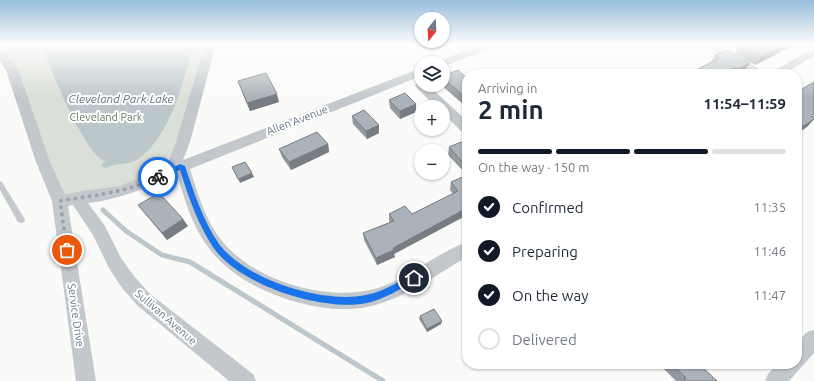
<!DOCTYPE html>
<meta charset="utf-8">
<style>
:root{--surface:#fff;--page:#f2f2f3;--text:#1f2937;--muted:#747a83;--line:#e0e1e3;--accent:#111827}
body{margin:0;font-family:Ubuntu,sans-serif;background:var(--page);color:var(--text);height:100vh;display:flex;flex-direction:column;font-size:15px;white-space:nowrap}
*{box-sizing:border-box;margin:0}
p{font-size:13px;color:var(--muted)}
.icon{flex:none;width:22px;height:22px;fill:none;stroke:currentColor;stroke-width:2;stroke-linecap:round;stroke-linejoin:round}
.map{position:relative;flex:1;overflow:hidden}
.side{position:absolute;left:462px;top:69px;width:340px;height:300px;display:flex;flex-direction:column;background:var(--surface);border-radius:16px;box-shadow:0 1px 3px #0004}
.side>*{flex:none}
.needle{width:26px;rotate:198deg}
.controls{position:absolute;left:414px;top:12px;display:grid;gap:8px}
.controls a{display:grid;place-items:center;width:36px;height:36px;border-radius:50%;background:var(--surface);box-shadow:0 1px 3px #0004;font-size:20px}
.pin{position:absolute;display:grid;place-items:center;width:34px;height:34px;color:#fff;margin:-17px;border:2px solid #fff;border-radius:50%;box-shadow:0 1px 4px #0007}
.courier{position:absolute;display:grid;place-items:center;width:40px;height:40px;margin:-20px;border:3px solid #1a73e8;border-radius:50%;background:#fff;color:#222;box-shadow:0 1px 5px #0007}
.summary em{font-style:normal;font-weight:700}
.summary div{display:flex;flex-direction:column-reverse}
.summary{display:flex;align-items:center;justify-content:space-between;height:68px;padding:0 16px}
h1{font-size:26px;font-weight:700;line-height:30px}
.bar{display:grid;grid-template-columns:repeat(4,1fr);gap:6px 4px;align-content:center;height:48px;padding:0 16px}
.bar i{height:5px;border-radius:3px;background:var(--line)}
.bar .active{background:var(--accent)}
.bar p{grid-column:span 4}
ol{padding:0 16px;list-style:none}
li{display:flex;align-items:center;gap:12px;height:44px}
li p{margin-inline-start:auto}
li .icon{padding:4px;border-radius:50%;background:var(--accent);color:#fff;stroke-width:4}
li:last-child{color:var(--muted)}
li i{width:22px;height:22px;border:2px solid var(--line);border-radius:50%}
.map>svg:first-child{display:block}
</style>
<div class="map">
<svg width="814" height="381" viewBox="0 0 814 381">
<rect width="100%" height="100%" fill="#fafaf8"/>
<polygon fill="#dadfd7" points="0,44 214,44 183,142 146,183 58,197 12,69 0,61"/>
<path fill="#bbc7cb" d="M41,44H119L122,49L138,48L146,44H194C183,81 171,136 138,159C128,166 116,162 106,168L101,166L105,161C84,154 50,67 41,44Z"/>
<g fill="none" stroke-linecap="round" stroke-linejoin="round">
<polyline stroke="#bbc7cb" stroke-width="5" points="103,210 126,231 162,255 190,262 383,381"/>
<g fill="#c3c8cc" fill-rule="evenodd">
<polygon points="0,44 4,44 0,47"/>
<polygon points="0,181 2,182 24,218 25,220 24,222 21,223 18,222 0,190"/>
</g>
<g fill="#c3c8cc" fill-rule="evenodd">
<path d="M205,44H216L190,142L183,160L421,68V76L190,169C198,194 205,220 222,241C254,281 329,303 378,288C410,278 436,253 467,242V257C435,275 403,300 367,307C319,317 242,291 211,251C193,229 185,201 177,174C146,187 123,199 88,203L105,226L121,258L134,276L150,294L253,374L256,381H229L138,306L122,288L109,268L93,235L73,205L68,206L96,381H76L52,201L36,162L6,70L0,61V51L4,52L18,69L50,162L65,195L76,192L120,186L166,167L176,142Z"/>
<polygon points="482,44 498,44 497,46 447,65 443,66 443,63 437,63 439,61"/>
<polygon points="702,44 716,44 768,74 753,74"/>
<polygon points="814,48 814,56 783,74 769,74"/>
<polygon points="421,81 421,85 428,85 467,121 467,134 462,132 443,113 443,107 436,107 417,88 415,85"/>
<path d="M814,330V353C805,363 798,371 789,381H765L768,374L777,364H797V343L807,332Z"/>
</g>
</g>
<g fill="#929a9f">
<polygon points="739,44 796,44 755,65 735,53 737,49 737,48"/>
<polygon points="715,55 750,63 744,71 738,74 688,74 711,62"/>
<polygon points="443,76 467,78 463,104 441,85 443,85"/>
<polygon points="238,81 279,102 250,111"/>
<polygon points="797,92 808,126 797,134"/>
<polygon points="389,100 416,104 416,112 400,119 390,108"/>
<polygon points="352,116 379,125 379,133 367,139 353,124"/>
<polygon points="328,144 329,152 291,170 282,157 279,149"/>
<polygon points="449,147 467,149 467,175 448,155"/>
<polygon points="467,175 467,215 394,254 395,257 377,265 364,240 363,233 390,222 389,221 389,214 412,214 453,194 450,190 451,182"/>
<polygon points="138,205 188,226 167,240"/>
<polygon points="420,316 442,321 441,324 427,332 419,319"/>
<polygon points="670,364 699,364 717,381 676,381 664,369"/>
</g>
<g fill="#777d82">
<polygon points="786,44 796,44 755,65 761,57"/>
<polygon points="750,63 744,71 738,74 735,74 738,69"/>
<polygon points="735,67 731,74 722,74"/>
<polygon points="277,94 279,102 250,111 247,103"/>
<polygon points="467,95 467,102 463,104 464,96"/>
<polygon points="416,104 416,112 400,119 400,111"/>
<polygon points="814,119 808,126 797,134 804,126"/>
<polygon points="379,125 379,133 367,139 366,131"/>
<polygon points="328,144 329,152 291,170 289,162"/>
<polygon points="252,173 254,177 240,183 238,179"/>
<polygon points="467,208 467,215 394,254 395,257 377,265 376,258 393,248"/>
<polygon points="183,219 188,226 167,240 162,233"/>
<polygon points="442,321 441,324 427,332 427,329"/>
</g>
<g fill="#aab3b9" stroke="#777d82">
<polygon points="742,44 786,44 761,57 740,45"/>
<polygon points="728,50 750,63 738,69 735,67 722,74 688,74 720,58 715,55"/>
<polygon points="458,70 467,78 467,95 464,96 443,78 443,76"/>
<polygon points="266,73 277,94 247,103 238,81"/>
<polygon points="814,82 814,114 811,116 814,117 814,119 804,126 800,124 797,125 797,92"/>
<polygon points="405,93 416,104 400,111 389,100"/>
<polygon points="364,110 379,125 366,131 352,116"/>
<polygon points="317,132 328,144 289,162 279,149"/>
<polygon points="461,142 467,149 467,167 449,147"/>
<polygon points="245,162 252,173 238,179 232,167"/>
<polygon points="467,175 467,208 393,248 394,250 376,258 363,233 394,221 389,214 405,206 412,214 458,191 451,182"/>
<polygon points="159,193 183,219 162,233 138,205"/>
<polygon points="434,309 442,321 427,329 420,316"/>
<polygon points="672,364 699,364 717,381 684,381 686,378"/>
</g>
<linearGradient id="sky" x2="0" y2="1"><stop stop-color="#96bcdc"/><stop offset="0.45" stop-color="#fdfdfc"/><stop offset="1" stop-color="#fdfdfc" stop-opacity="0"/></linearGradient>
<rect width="814" height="98" fill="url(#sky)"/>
<path fill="#1a73e8" d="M180,164L185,166C193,190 204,223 219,244C246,280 323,304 366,295C384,292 397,281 414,275L416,276V280C400,289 385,299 367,303C324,312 238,285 213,247C198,224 188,196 180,170L158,179L155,177Z"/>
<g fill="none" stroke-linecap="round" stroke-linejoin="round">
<path stroke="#99a4ac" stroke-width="4" stroke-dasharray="0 7.2" d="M67,250L60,201C94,195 126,193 158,177"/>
</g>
<g text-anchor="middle" stroke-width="4" stroke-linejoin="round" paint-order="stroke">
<g font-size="11" fill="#687a64" stroke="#fff">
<text x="106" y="121">Cleveland Park</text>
</g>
<g font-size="11" fill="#657683" stroke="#fff">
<text transform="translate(297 120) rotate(-21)" y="4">Allen Avenue</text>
<text transform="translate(76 315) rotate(82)" y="4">Service Drive</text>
<text transform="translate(166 317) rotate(41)" y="4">Sullivan Avenue</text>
</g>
<g font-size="12" font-style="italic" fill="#60757c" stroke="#fff">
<text x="121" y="103">Cleveland Park Lake</text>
</g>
</g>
</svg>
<div class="controls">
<a><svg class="needle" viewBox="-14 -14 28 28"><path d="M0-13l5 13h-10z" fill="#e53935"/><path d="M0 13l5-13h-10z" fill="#747a83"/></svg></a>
<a><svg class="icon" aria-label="layers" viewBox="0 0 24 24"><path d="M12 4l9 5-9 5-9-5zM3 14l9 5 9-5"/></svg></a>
<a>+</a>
<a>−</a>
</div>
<div class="pin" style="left:67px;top:250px;background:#ea580c"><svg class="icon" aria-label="bag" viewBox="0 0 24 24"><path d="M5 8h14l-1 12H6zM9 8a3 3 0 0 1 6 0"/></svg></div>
<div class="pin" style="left:414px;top:278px;background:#1f2937"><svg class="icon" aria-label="home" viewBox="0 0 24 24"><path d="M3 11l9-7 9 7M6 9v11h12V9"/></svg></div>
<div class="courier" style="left:158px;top:177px"><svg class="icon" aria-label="bike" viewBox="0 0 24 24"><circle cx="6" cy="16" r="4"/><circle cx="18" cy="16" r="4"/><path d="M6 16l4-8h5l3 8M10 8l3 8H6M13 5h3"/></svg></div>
<section class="side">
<div class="summary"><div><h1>2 min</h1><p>Arriving in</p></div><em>11:54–11:59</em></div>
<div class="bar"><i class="active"></i><i class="active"></i><i class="active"></i><i></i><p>On the way · 150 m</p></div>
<ol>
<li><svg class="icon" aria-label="check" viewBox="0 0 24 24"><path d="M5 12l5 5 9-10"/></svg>Confirmed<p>11:35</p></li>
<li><svg class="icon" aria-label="check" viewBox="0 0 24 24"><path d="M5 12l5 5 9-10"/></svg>Preparing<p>11:46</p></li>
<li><svg class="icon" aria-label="check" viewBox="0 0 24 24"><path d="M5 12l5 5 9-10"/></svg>On the way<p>11:47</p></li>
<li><i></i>Delivered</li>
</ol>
</section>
</div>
